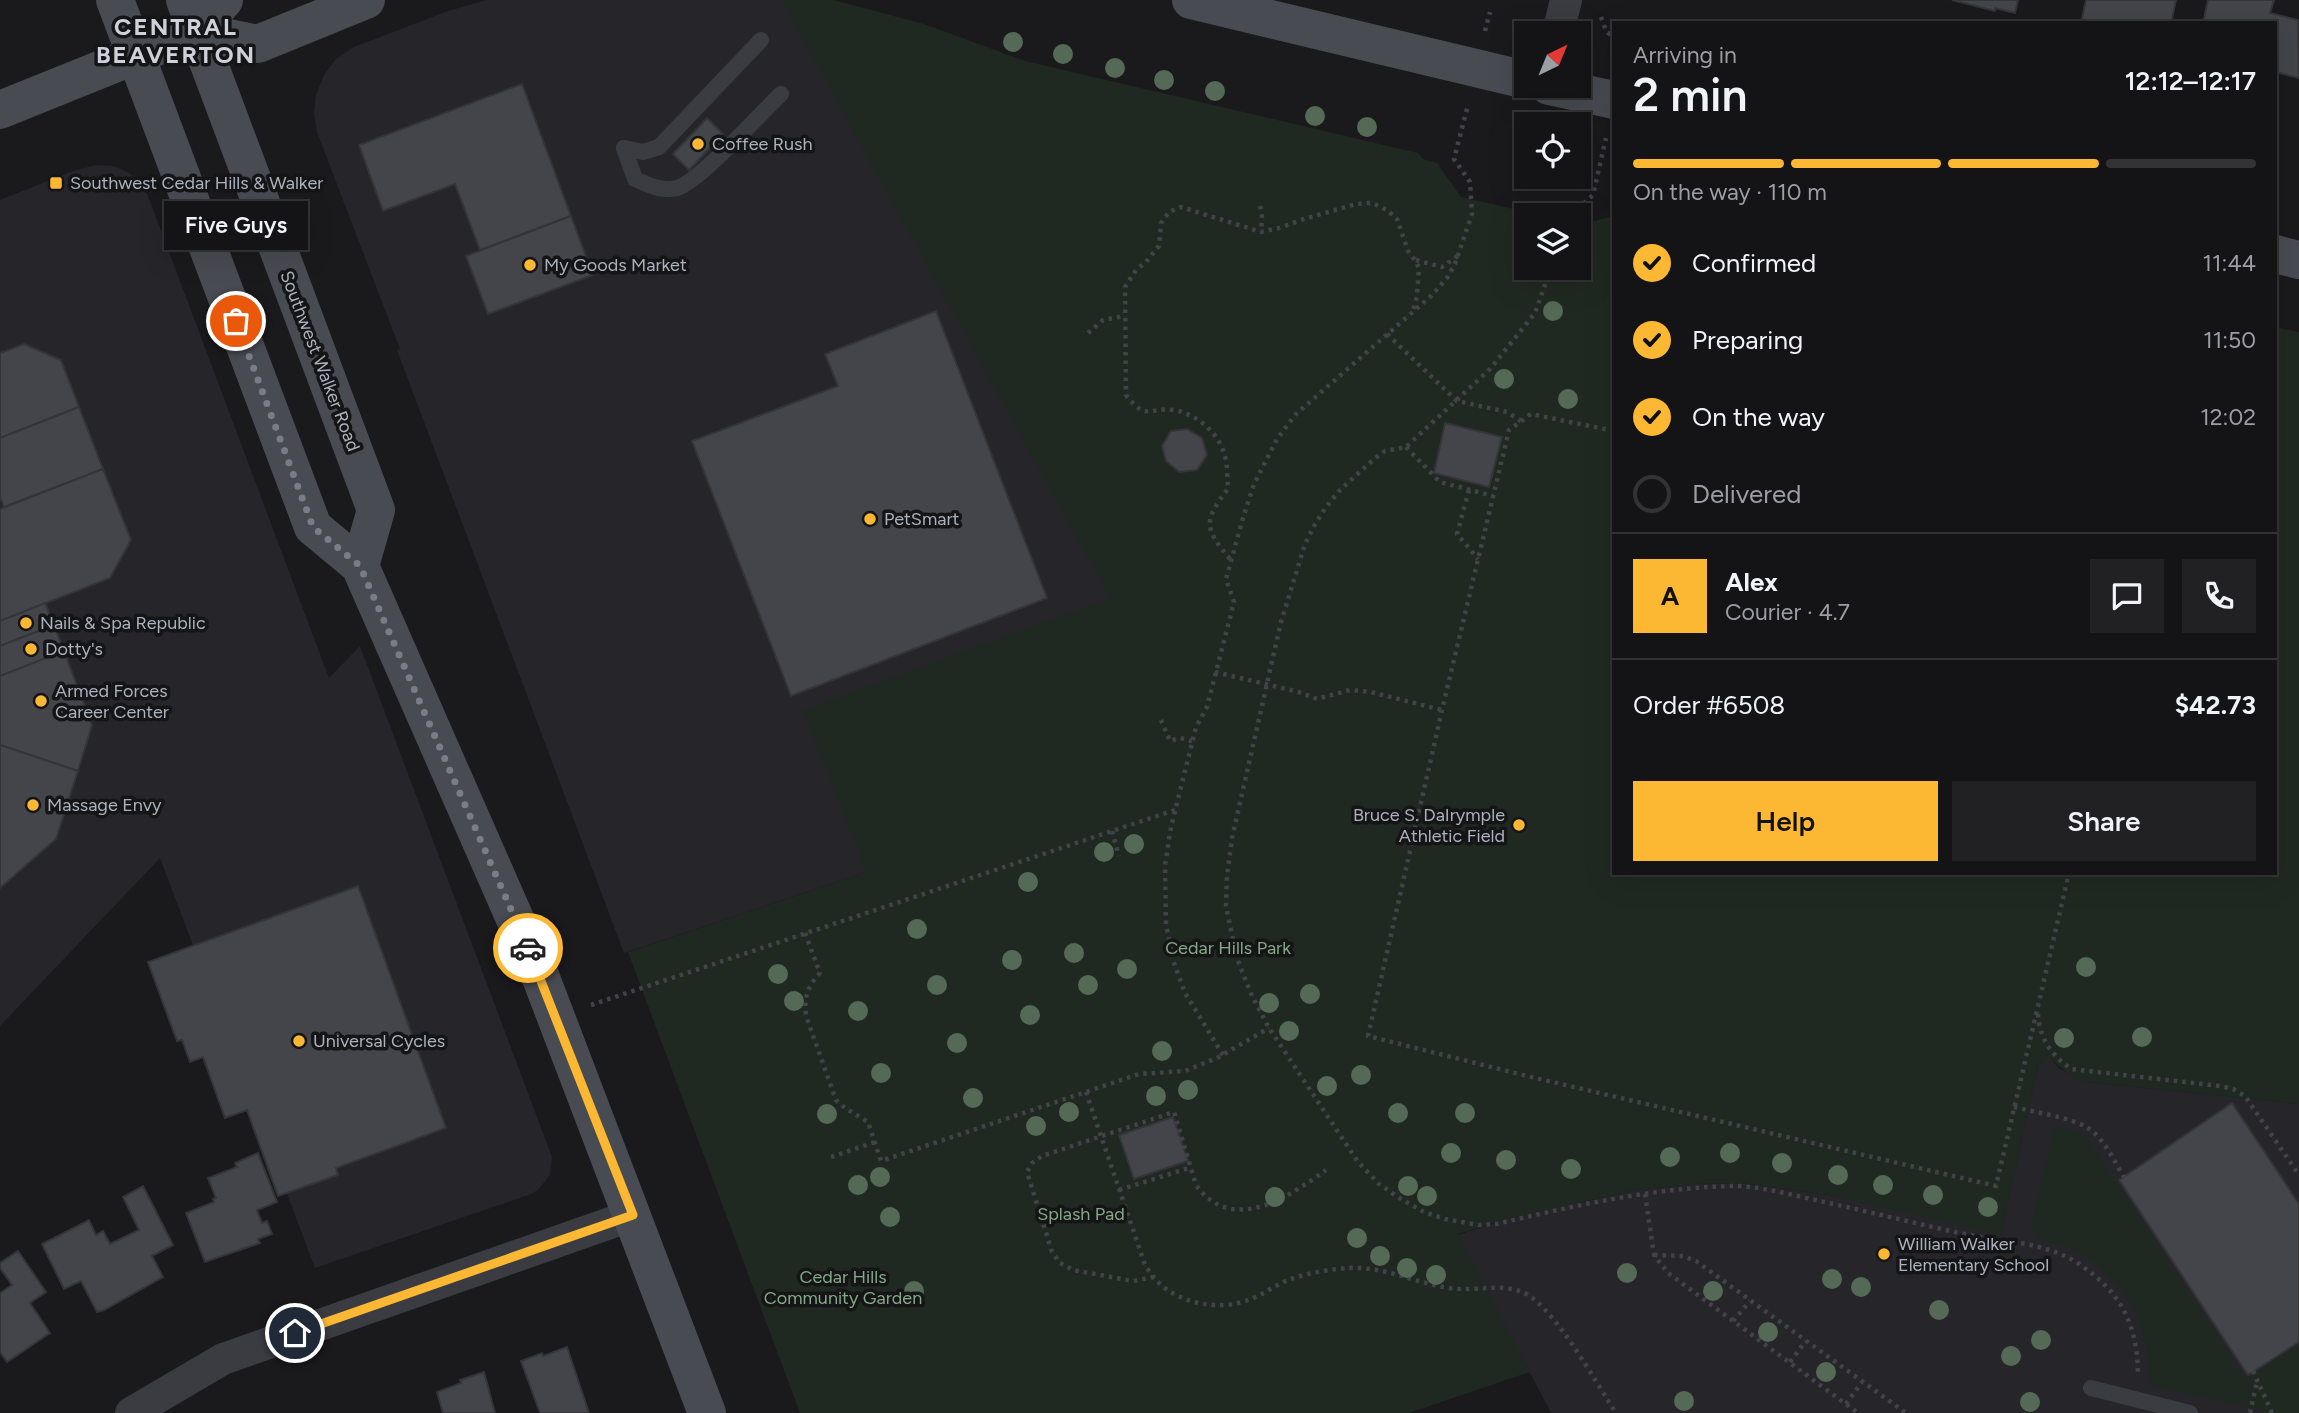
<!DOCTYPE html>
<meta charset="utf-8">
<style>
:root{--surface:#141416;--page:#212123;--text:#f1f3f6;--muted:#9d9ea1;--line:#333335;--accent:#fcb833}
body{margin:0;font-family:Figtree,sans-serif;background:var(--page);color:var(--text);height:100vh;display:flex;flex-direction:column;font-size:26px;white-space:nowrap}
*{box-sizing:border-box;margin:0}
p{font-size:23px;color:var(--muted)}
.icon{flex:none;width:38px;height:38px;fill:none;stroke:currentColor;stroke-width:2;stroke-linecap:round;stroke-linejoin:round}
.map{position:relative;flex:1;overflow:hidden}
.details{position:absolute;left:1612px;top:21px;width:665px;height:854px;display:flex;flex-direction:column;background:var(--surface);border-radius:0px;box-shadow:0 7px 28px #0002,0 0 0 2px var(--line)}
.details>*{flex:none}
.needle{width:46px;rotate:43deg}
.controls{position:absolute;left:1514px;top:21px;display:grid;gap:14px}
.controls a{display:grid;place-items:center;width:77px;height:77px;border-radius:0px;background:var(--surface);box-shadow:0 7px 28px #0002,0 0 0 2px var(--line);font-size:35px}
.pin{position:absolute;display:grid;place-items:center;width:60px;height:60px;color:#fff;margin:-30px;border:4px solid #fff;border-radius:50%;box-shadow:0 2px 7px #0007}
.courier{position:absolute;display:grid;place-items:center;width:70px;height:70px;margin:-35px;border:5px solid #fcb833;border-radius:50%;background:#fff;color:#222;box-shadow:0 2px 9px #0007}
.bubble{position:absolute;height:49px;border-radius:0px;background:var(--surface);box-shadow:0 7px 28px #0002,0 0 0 2px var(--line);font-size:23px;font-weight:600;line-height:49px;text-align:center}
.headline em{font-style:normal;font-weight:600}
.headline div{display:flex;flex-direction:column-reverse}
.headline{display:flex;align-items:center;justify-content:space-between;height:119px;padding:0 21px}
h1{font-size:46px;font-weight:600;line-height:52px}
.bar{display:grid;grid-template-columns:repeat(4,1fr);gap:10px 7px;align-content:center;height:84px;padding:0 21px}
.bar i{height:9px;border-radius:5px;background:var(--line)}
.bar .selected{background:var(--accent)}
.bar p{grid-column:span 4}
.line{display:flex;align-items:center;gap:18px;padding:0 21px;border-top:2px solid var(--line)}
.line div{flex:1}
.round{display:grid;place-items:center;flex:none;width:74px;height:74px;border-radius:0px;background:var(--page)}
ol{padding:0 21px;list-style:none}
li{display:flex;align-items:center;gap:21px;height:77px}
li p{margin-inline-start:auto}
li .icon{padding:7px;border-radius:50%;background:var(--accent);color:#111;stroke-width:4}
li:last-child{color:var(--muted)}
li i{width:38px;height:38px;border:4px solid var(--line);border-radius:50%}
.action{display:flex;gap:14px;margin-top:auto;padding:14px 21px}
.action a{flex:1;height:80px;border-radius:0px;background:var(--accent);color:#111;font-size:28px;font-weight:600;line-height:80px;text-align:center}
.action a+a{background:var(--page);color:var(--text)}
.map>svg:first-child{display:block}
</style>
<div class="map">
<svg width="2299" height="1413" viewBox="0 0 2299 1413">
<rect width="100%" height="100%" fill="#1a1a1d"/>
<g fill="#26262a">
<polygon points="487,0 808,0 1128,607 866,872 624,953 397,350 400,349 317,132 314,114 316,95 324,75 336,59 354,47 448,11"/>
<polygon points="96,165 114,166 129,173 140,182 148,196 329,678 360,646 552,1157 550,1175 538,1190 531,1194 315,1268 160,858 0,1026 0,200 73,171"/>
<polygon points="2049,1057 2060,1069 2087,1082 2299,1104 2299,1413 1551,1413 1458,1235 1503,1220 1635,1190 1692,1184 1741,1183 1829,1195 2001,1234 2038,1065"/>
</g>
<g fill="#202921">
<polygon points="781,0 833,0 924,24 1025,61 1418,153 1423,159 1437,163 1461,197 1539,215 1526,215 1526,268 1578,268 1579,225 1613,216 1614,873 2275,873 2275,327 2299,332 2299,1104 2087,1082 2074,1078 2049,1058 2038,1065 2001,1235 1829,1195 1741,1183 1692,1184 1635,1190 1503,1220 1458,1234 1530,1372 1409,1413 800,1413 628,952 866,872 803,710 1110,598"/>
<polygon points="2054,1127 2078,1131 2090,1142 2245,1378 2299,1343 2299,1413 2266,1413 2244,1406 2148,1385 2149,1357 2137,1315 2122,1288 2092,1261 2071,1249 2037,1239 2031,1225"/>
</g>
<g fill="#44454a" stroke="#343439" stroke-width="2">
<polygon points="1952,0 2018,0 2015,13 1995,8 1995,11"/>
<polygon points="2086,0 2176,0 2171,23 2081,23"/>
<polygon points="2208,0 2274,0 2270,13 2298,20 2299,78 2275,72 2275,23 2203,23"/>
<polygon points="522,84 571,216 480,250 455,184 383,211 359,145"/>
<polygon points="707,118 723,134 689,170 673,154"/>
<polygon points="571,216 593,275 488,314 466,256"/>
<polygon points="936,311 1047,598 791,696 692,441 838,386 825,354"/>
<polygon points="24,344 61,360 79,407 0,438 0,353"/>
<polygon points="79,407 103,469 4,507 0,497 0,438"/>
<polygon points="1445,423 1502,437 1489,487 1434,473"/>
<polygon points="1187,429 1202,438 1207,455 1197,470 1179,472 1166,461 1162,446 1171,431"/>
<polygon points="103,469 131,540 110,578 0,621 0,509"/>
<polygon points="45,603 54,625 0,646 0,621"/>
<polygon points="54,625 64,651 0,676 0,646"/>
<polygon points="64,651 92,725 78,771 0,745 0,676"/>
<polygon points="0,745 78,771 56,839 0,888"/>
<polygon points="358,886 446,1128 336,1168 338,1175 278,1196 247,1110 225,1118 203,1057 190,1062 182,1040 177,1041 148,962"/>
<polygon points="2232,1103 2299,1204 2299,1342 2248,1375 2119,1180"/>
<polygon points="1173,1117 1188,1161 1134,1179 1119,1135"/>
<polygon points="258,1153 277,1202 257,1210 262,1223 267,1221 272,1234 258,1239 260,1243 205,1262 186,1213 214,1202 213,1199 216,1198 208,1178 237,1167 235,1163"/>
<polygon points="143,1186 173,1245 152,1256 163,1277 104,1310 97,1312 81,1281 64,1289 42,1244 89,1220 96,1235 103,1231 110,1244 139,1230 123,1197"/>
<polygon points="18,1251 46,1292 30,1303 50,1333 7,1362 0,1352 0,1293 12,1285 0,1268 0,1263"/>
<polygon points="567,1347 589,1413 540,1413 521,1361 542,1353 543,1356"/>
<polygon points="484,1372 495,1413 443,1413 437,1392 461,1383 460,1380"/>
</g>
<g fill="none" stroke-linecap="round" stroke-linejoin="round">
<g stroke="#414349" stroke-width="4.5" stroke-dasharray="3.5 5" stroke-linecap="butt">
<polyline points="1601,17 1606,31 1614,38"/>
<polyline points="1485,31 1490,12"/>
<polyline points="1260,206 1262,216 1261,232"/>
<polyline points="1571,215 1593,195 1606,138"/>
<polyline points="1416,260 1442,267 1458,256"/>
<path d="M1551,268L1535,313L1490,369L1406,447L1385,451L1374,459L1340,490L1326,507L1314,526L1305,544L1281,622L1232,838L1227,876L1226,906L1232,935L1238,961L1252,996L1269,1028L1358,1162L1379,1184L1401,1199L1424,1212L1445,1219L1479,1225L1496,1224C1573,1206 1652,1188 1732,1186C1761,1186 1792,1195 1820,1201C1865,1211 1910,1222 1955,1232C1997,1242 2045,1240 2082,1266C2122,1294 2137,1325 2138,1373"/>
<polyline points="1088,333 1103,320 1124,316"/>
<polyline points="1387,334 1457,401 1507,412 1521,421"/>
<polyline points="1614,431 1531,414 1509,430 1442,710 1368,1036 1527,1076 1996,1186 2069,873"/>
<polyline points="1406,447 1440,482 1493,496"/>
<polyline points="1469,490 1457,534 1478,559"/>
<path d="M1230,559C1204,528 1203,521 1228,489C1227,477 1228,462 1223,450C1215,430 1196,414 1174,410C1148,407 1147,422 1126,395L1125,287L1136,270L1145,263L1159,246L1161,223L1169,212L1181,207L1261,232L1279,228L1304,219L1356,204L1372,203L1387,210L1397,219L1408,251L1415,260L1419,268L1417,296L1413,311"/>
<polyline points="1215,672 1299,692 1317,699 1350,690 1371,692 1442,710"/>
<polyline points="1161,720 1170,741 1180,738 1192,741"/>
<polyline points="1112,831 1119,856"/>
<path d="M805,933L820,973C807,987 804,997 806,1016L836,1100L845,1108L868,1122L881,1161L1139,1074L1185,1071L1217,1058L1269,1028"/>
<polyline points="591,1005 1175,810"/>
<path d="M2038,1014C2040,1040 2051,1054 2071,1069L2220,1086L2233,1089L2245,1096L2299,1175"/>
<polyline points="1223,1055 1185,993 1174,963 1166,925 1165,865 1171,827 1196,727 1207,707 1234,602 1226,579 1243,518 1254,484 1277,439 1295,415 1431,296 1447,278 1455,264 1472,214 1470,182 1454,159 1468,105"/>
<path d="M1086,1092L1145,1265C1149,1271 1153,1277 1158,1282C1180,1304 1220,1311 1248,1300C1263,1295 1276,1284 1291,1279C1308,1273 1331,1269 1349,1268C1387,1266 1420,1286 1458,1289C1479,1290 1502,1284 1522,1292C1553,1304 1596,1383 1616,1413"/>
<path d="M2014,1107C2034,1112 2073,1118 2088,1128C2104,1138 2114,1161 2124,1177"/>
<polyline points="831,1157 875,1142"/>
<polyline points="1119,1190 1192,1167"/>
<polyline points="1645,1194 1654,1255 1668,1273 1858,1413"/>
<polyline points="1654,1255 1683,1256 1696,1261 1906,1413"/>
<path d="M1154,1277L1133,1281L1073,1270L1060,1263L1052,1252L1027,1172L1032,1163L1042,1156L1174,1112L1196,1185C1232,1236 1290,1196 1326,1170"/>
<polyline points="1733,1321 1750,1301"/>
<polyline points="1790,1362 1806,1341"/>
<polyline points="2253,1371 2272,1413"/>
<polyline points="1846,1404 1862,1382"/>
<polyline points="2250,1413 2257,1381"/>
</g>
<g stroke="#3b3c42" stroke-width="16">
<path d="M624,148L635,179C649,185 662,192 677,188C698,183 762,112 781,94"/>
<polyline points="624,148 643,152 659,147 761,40"/>
<polyline points="2091,1388 2190,1413"/>
</g>
<g stroke="#3b3c42" stroke-width="32">
<polyline points="1558,33 1566,0"/>
<polyline points="131,1413 223,1359 633,1215"/>
</g>
<g stroke="#494b52" stroke-width="38">
<polyline points="115,0 313,527 360,566 541,978 707,1413"/>
<polyline points="185,0 376,510 360,566"/>
<polyline points="1191,0 1526,80"/>
<polyline points="196,31 258,44 366,0"/>
<polyline points="1549,86 1614,100"/>
<polyline points="0,110 196,31 224,0"/>
<polyline points="2275,254 2299,260"/>
</g>
</g>
<g fill="#546956">
<circle cx="1013" cy="42" r="10"/>
<circle cx="1063" cy="54" r="10"/>
<circle cx="1115" cy="68" r="10"/>
<circle cx="1164" cy="80" r="10"/>
<circle cx="1215" cy="91" r="10"/>
<circle cx="1315" cy="116" r="10"/>
<circle cx="1367" cy="127" r="10"/>
<circle cx="1553" cy="311" r="10"/>
<circle cx="1504" cy="379" r="10"/>
<circle cx="1568" cy="399" r="10"/>
<circle cx="1134" cy="844" r="10"/>
<circle cx="1104" cy="852" r="10"/>
<circle cx="1028" cy="882" r="10"/>
<circle cx="917" cy="929" r="10"/>
<circle cx="1074" cy="953" r="10"/>
<circle cx="1012" cy="960" r="10"/>
<circle cx="2086" cy="967" r="10"/>
<circle cx="1127" cy="969" r="10"/>
<circle cx="778" cy="974" r="10"/>
<circle cx="937" cy="985" r="10"/>
<circle cx="1088" cy="985" r="10"/>
<circle cx="1310" cy="994" r="10"/>
<circle cx="794" cy="1001" r="10"/>
<circle cx="1269" cy="1003" r="10"/>
<circle cx="858" cy="1011" r="10"/>
<circle cx="1030" cy="1015" r="10"/>
<circle cx="1289" cy="1031" r="10"/>
<circle cx="2142" cy="1037" r="10"/>
<circle cx="2064" cy="1038" r="10"/>
<circle cx="957" cy="1043" r="10"/>
<circle cx="1162" cy="1051" r="10"/>
<circle cx="881" cy="1073" r="10"/>
<circle cx="1361" cy="1075" r="10"/>
<circle cx="1327" cy="1086" r="10"/>
<circle cx="1188" cy="1090" r="10"/>
<circle cx="1156" cy="1096" r="10"/>
<circle cx="973" cy="1098" r="10"/>
<circle cx="1069" cy="1112" r="10"/>
<circle cx="1398" cy="1113" r="10"/>
<circle cx="1465" cy="1113" r="10"/>
<circle cx="827" cy="1114" r="10"/>
<circle cx="1036" cy="1126" r="10"/>
<circle cx="1451" cy="1153" r="10"/>
<circle cx="1730" cy="1153" r="10"/>
<circle cx="1670" cy="1157" r="10"/>
<circle cx="1506" cy="1160" r="10"/>
<circle cx="1782" cy="1163" r="10"/>
<circle cx="1571" cy="1169" r="10"/>
<circle cx="1838" cy="1175" r="10"/>
<circle cx="880" cy="1177" r="10"/>
<circle cx="858" cy="1185" r="10"/>
<circle cx="1883" cy="1185" r="10"/>
<circle cx="1408" cy="1186" r="10"/>
<circle cx="1933" cy="1195" r="10"/>
<circle cx="1427" cy="1196" r="10"/>
<circle cx="1275" cy="1197" r="10"/>
<circle cx="1988" cy="1207" r="10"/>
<circle cx="890" cy="1217" r="10"/>
<circle cx="1357" cy="1238" r="10"/>
<circle cx="1380" cy="1256" r="10"/>
<circle cx="1407" cy="1268" r="10"/>
<circle cx="1627" cy="1273" r="10"/>
<circle cx="1436" cy="1275" r="10"/>
<circle cx="1832" cy="1279" r="10"/>
<circle cx="1861" cy="1287" r="10"/>
<circle cx="914" cy="1291" r="10"/>
<circle cx="1713" cy="1291" r="10"/>
<circle cx="1939" cy="1310" r="10"/>
<circle cx="1768" cy="1332" r="10"/>
<circle cx="2041" cy="1340" r="10"/>
<circle cx="2011" cy="1356" r="10"/>
<circle cx="1826" cy="1372" r="10"/>
<circle cx="1684" cy="1401" r="10"/>
<circle cx="2030" cy="1402" r="10"/>
</g>
<g fill="none" stroke-linecap="round" stroke-linejoin="round">
<polyline stroke="#797d85" stroke-width="7" stroke-dasharray="0 12.6" points="236,321 313,527 360,566 528,948"/>
<polyline stroke="#fcb833" stroke-width="9" points="295,1333 633,1215 528,948"/>
</g>
<g fill="#fcb833" stroke="#151518" stroke-width="2.5">
<circle cx="698" cy="144" r="7"/>
<rect x="49" y="176" width="14" height="14" rx="3.5"/>
<circle cx="530" cy="265" r="7"/>
<circle cx="870" cy="519" r="7"/>
<circle cx="26" cy="623" r="7"/>
<circle cx="31" cy="649" r="7"/>
<circle cx="41" cy="701" r="7"/>
<circle cx="33" cy="805" r="7"/>
<circle cx="1519" cy="825" r="7"/>
<circle cx="299" cy="1041" r="7"/>
<circle cx="1884" cy="1254" r="7"/>
</g>
<g text-anchor="middle" stroke-width="7" stroke-linejoin="round" paint-order="stroke">
<g font-size="18" fill="#acb2bd" stroke="#151518" text-anchor="start">
<text x="712" y="150">Coffee Rush</text>
<text x="70" y="189">Southwest Cedar Hills &amp; Walker</text>
<text x="544" y="271">My Goods Market</text>
<text x="884" y="525">PetSmart</text>
<text x="40" y="629">Nails &amp; Spa Republic</text>
<text x="45" y="655">Dotty's</text>
<text x="55" y="697">Armed Forces<tspan x="55" dy="21">Career Center</tspan></text>
<text x="47" y="811">Massage Envy</text>
<text x="1505" y="821" text-anchor="end">Bruce S. DaIrymple<tspan x="1505" dy="21">Athletic Field</tspan></text>
<text x="313" y="1047">Universal Cycles</text>
<text x="1898" y="1250">William Walker<tspan x="1898" dy="21">Elementary School</tspan></text>
</g>
<g font-size="18" fill="#acb2bd" stroke="#151518">
<text transform="translate(320 361) rotate(69)" y="6">Southwest Walker Road</text>
</g>
<g font-size="18" fill="#83a985" stroke="#151518">
<text x="1228" y="954">Cedar Hills Park</text>
<text x="1081" y="1220">Splash Pad</text>
<text x="843" y="1283">Cedar Hills<tspan x="843" dy="21">Community Garden</tspan></text>
</g>
<g font-size="24" font-weight="bold" letter-spacing="2" fill="#ced1d9" stroke="#151518">
<text x="176" y="35">CENTRAL<tspan x="176" dy="28">BEAVERTON</tspan></text>
</g>
</g>
</svg>
<div class="controls">
<a><svg class="needle" viewBox="-14 -14 28 28"><path d="M0-13l5 13h-10z" fill="#e53935"/><path d="M0 13l5-13h-10z" fill="#9d9ea1"/></svg></a>
<a><svg class="icon" aria-label="locate" viewBox="0 0 24 24"><circle cx="12" cy="12" r="6"/><path d="M12 2v4M12 18v4M2 12h4M18 12h4"/></svg></a>
<a><svg class="icon" aria-label="layers" viewBox="0 0 24 24"><path d="M12 4l9 5-9 5-9-5zM3 14l9 5 9-5"/></svg></a>
</div>
<div class="pin" style="left:236px;top:321px;background:#ea580c"><svg class="icon" aria-label="bag" viewBox="0 0 24 24"><path d="M5 8h14l-1 12H6zM9 8a3 3 0 0 1 6 0"/></svg></div>
<div class="pin" style="left:295px;top:1333px;background:#1f2937"><svg class="icon" aria-label="home" viewBox="0 0 24 24"><path d="M3 11l9-7 9 7M6 9v11h12V9"/></svg></div>
<div class="courier" style="left:528px;top:948px"><svg class="icon" aria-label="car" viewBox="0 0 24 24"><path d="M5 17H2v-5l4-1 3-4h7l3 4 3 1v5h-3M9 17h6M6 11h13"/><circle cx="7" cy="17" r="2"/><circle cx="17" cy="17" r="2"/></svg></div>
<div class="bubble" style="left:164px;top:201px;width:144px">Five Guys</div>
<section class="details">
<div class="headline"><div><h1>2 min</h1><p>Arriving in</p></div><em>12:12–12:17</em></div>
<div class="bar"><i class="selected"></i><i class="selected"></i><i class="selected"></i><i></i><p>On the way · 110 m</p></div>
<ol>
<li><svg class="icon" aria-label="check" viewBox="0 0 24 24"><path d="M5 12l5 5 9-10"/></svg>Confirmed<p>11:44</p></li>
<li><svg class="icon" aria-label="check" viewBox="0 0 24 24"><path d="M5 12l5 5 9-10"/></svg>Preparing<p>11:50</p></li>
<li><svg class="icon" aria-label="check" viewBox="0 0 24 24"><path d="M5 12l5 5 9-10"/></svg>On the way<p>12:02</p></li>
<li><i></i>Delivered</li>
</ol>
<div class="line" style="height:126px"><b class="round" style="background:var(--accent);color:#111">A</b><div><b>Alex</b><p>Courier · 4.7</p></div><a class="round"><svg class="icon" aria-label="chat" viewBox="0 0 24 24"><path d="M4 5h16v11H9l-5 4z"/></svg></a><a class="round"><svg class="icon" aria-label="phone" viewBox="0 0 24 24"><path d="M5 4h4l2 5-3 2q2 4 5 5l2-3 5 2v4C11 20 4 13 5 4z"/></svg></a></div>
<div class="line" style="height:91px"><div>Order #6508</div><b>$42.73</b></div>
<div class="action"><a>Help</a><a>Share</a></div>
</section>
</div>
